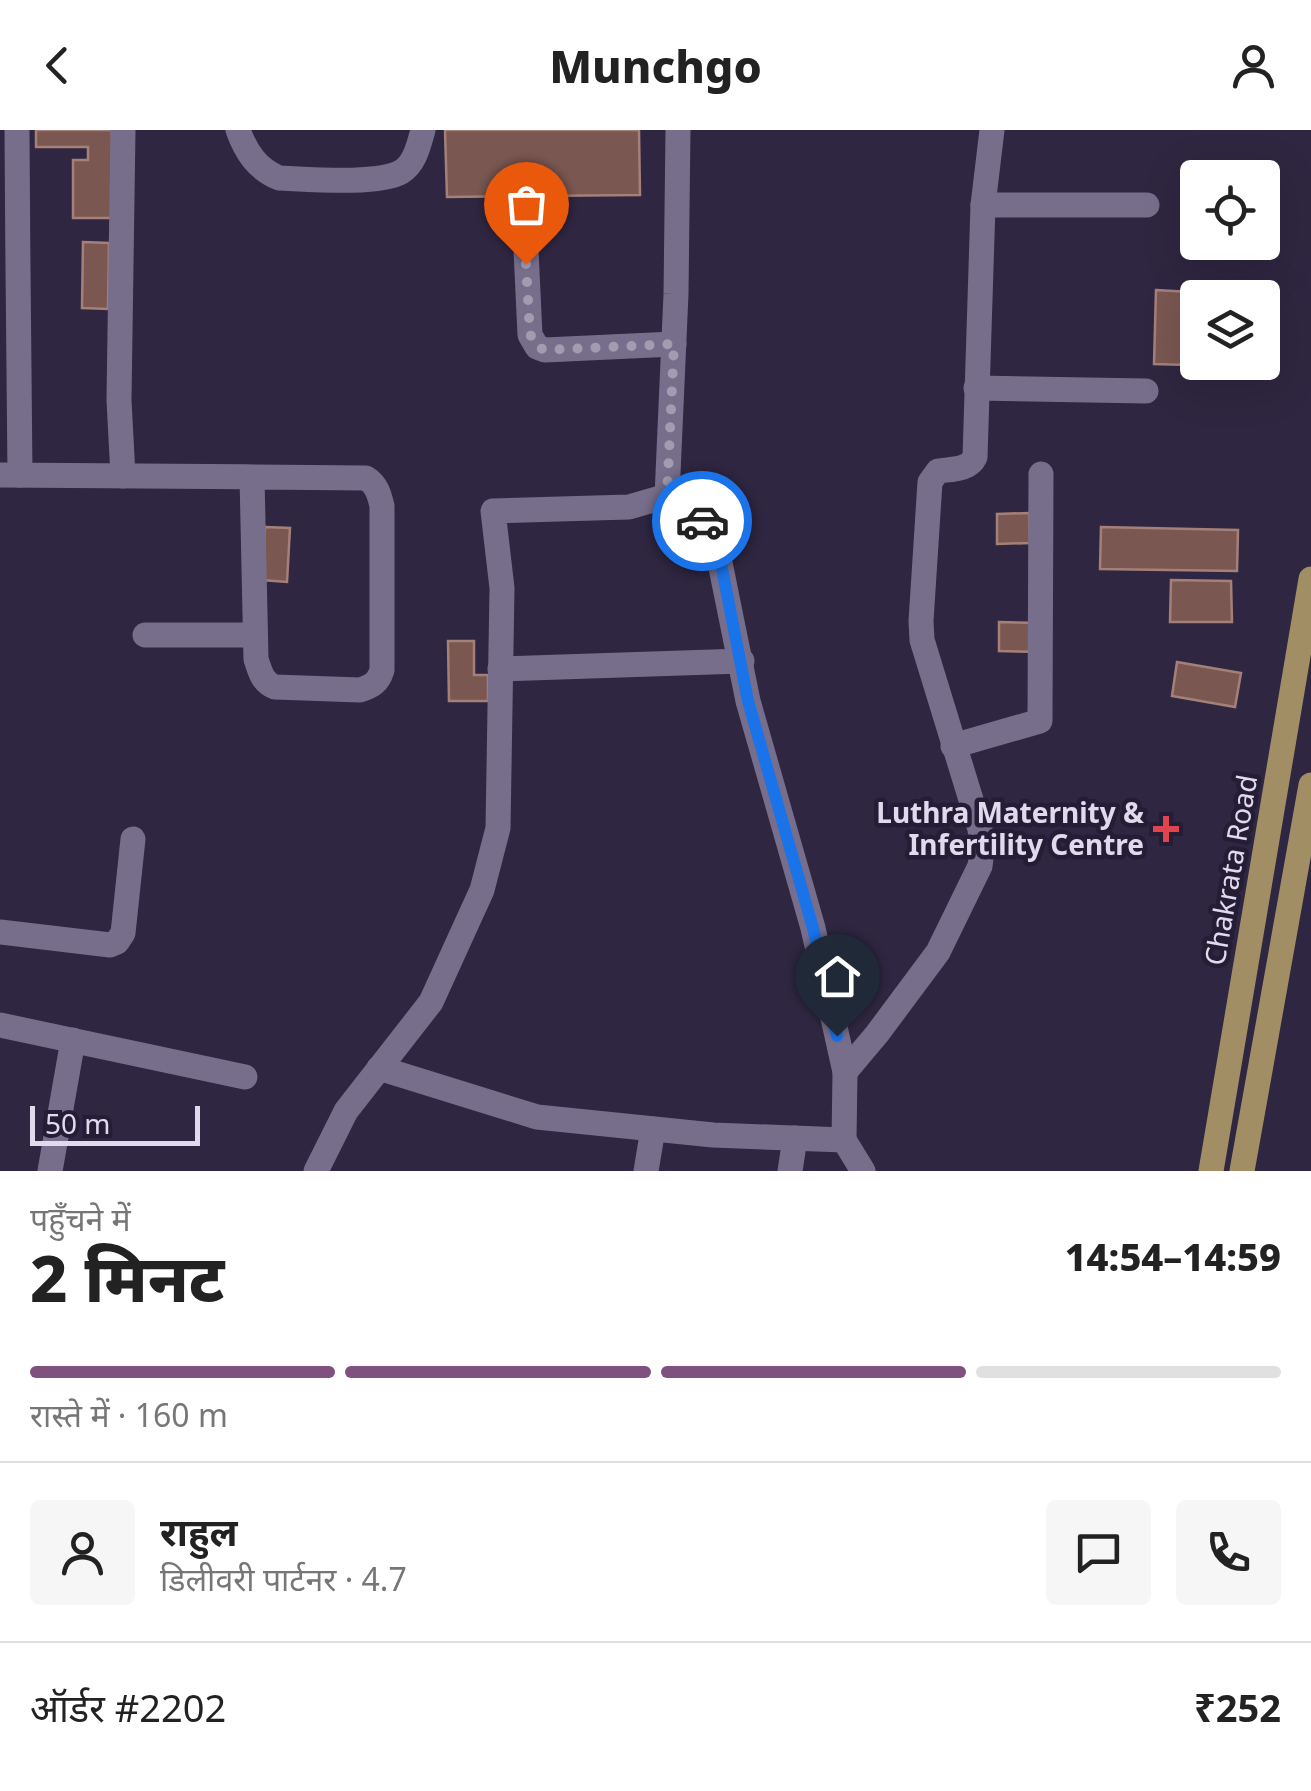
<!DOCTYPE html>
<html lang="hi">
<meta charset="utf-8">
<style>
:root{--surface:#fff;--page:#f6f6f6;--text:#222;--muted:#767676;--line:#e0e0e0;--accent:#80507f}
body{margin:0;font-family:"Noto Sans","Noto Sans Devanagari",sans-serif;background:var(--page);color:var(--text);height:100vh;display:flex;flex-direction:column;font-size:38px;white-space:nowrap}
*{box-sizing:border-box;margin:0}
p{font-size:32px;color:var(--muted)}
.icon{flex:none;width:55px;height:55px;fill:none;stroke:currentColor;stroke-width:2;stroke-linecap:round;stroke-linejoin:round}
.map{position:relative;height:1041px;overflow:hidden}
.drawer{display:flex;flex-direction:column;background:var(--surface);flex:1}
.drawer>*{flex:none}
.controls{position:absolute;left:1180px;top:30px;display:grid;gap:20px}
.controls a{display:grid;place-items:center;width:100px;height:100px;border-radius:10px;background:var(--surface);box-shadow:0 10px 40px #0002;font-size:50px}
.scale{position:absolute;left:30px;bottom:25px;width:170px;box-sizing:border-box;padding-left:10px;border:5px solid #e0dbec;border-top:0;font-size:28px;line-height:35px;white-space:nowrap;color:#e0dbec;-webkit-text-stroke:8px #251d36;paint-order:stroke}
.pin{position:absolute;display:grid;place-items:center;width:85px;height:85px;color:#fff;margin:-102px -42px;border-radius:50% 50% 50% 0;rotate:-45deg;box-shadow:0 0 10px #0007}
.pin .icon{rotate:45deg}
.courier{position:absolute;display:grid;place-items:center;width:100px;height:100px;margin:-50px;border:8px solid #1a73e8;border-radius:50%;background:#fff;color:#222;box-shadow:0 2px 12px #0007}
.head em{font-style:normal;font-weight:800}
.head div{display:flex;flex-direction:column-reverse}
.head{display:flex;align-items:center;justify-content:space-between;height:170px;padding:0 30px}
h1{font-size:65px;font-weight:800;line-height:75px}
.bar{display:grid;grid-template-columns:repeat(4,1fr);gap:15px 10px;align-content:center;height:120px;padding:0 30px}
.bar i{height:12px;border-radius:8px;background:var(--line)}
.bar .selected{background:var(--accent)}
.bar p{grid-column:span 4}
.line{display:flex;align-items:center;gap:25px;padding:0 30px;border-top:2px solid var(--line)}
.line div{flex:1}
.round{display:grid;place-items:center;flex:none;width:105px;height:105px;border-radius:10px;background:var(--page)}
header{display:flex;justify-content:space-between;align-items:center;height:130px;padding:0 30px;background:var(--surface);font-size:45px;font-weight:800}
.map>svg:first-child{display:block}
</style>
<header><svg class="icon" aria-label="back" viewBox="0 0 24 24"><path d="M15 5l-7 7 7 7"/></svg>Munchgo<svg class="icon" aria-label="person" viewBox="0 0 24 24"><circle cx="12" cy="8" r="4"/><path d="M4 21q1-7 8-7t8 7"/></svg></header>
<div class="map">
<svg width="1311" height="1041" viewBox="0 0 1311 1041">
<rect width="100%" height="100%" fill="#2f2641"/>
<g fill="#7a5751" stroke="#a58079" stroke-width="2.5">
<polygon points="36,0 112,0 112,88 73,88 73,30 88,30 88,17 36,17"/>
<polygon points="445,0 639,0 640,65 447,67"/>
<polygon points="83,112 109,113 108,179 82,178"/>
<polygon points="1156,160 1190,162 1188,235 1154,234"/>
<polygon points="1029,383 1030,413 997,414 997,384"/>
<polygon points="265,397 290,398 287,452 262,450"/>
<polygon points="1101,397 1238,400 1237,441 1100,439"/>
<polygon points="1171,450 1231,451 1232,492 1170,492"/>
<polygon points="999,492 1043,493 1043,522 999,521"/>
<polygon points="448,511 474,511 474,545 488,545 488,571 449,571"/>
<polygon points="1177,532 1241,543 1235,577 1172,566"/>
</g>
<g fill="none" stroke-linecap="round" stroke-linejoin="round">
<g stroke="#776e8c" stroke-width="25">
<path d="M17,0C18,115 18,230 20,345"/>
<path d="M238,0C246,22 257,39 279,48C307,49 378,55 401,42C415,34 419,14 423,0"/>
<polyline points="983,75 1147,75"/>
<polyline points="525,99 530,205 537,217 545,220 674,214"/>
<polyline points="976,258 1146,261"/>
<path d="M0,345C122,345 244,347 366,348C377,355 379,364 382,376V540C378,553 372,556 360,560L275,557C262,552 260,541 256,529L252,347"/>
<polyline points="123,346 119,270 123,0"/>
<polyline points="145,505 255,505"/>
<polyline points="500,539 742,531"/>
<polyline points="953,616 1040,591 1041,344"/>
<polyline points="0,802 110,815 117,812 123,803 133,709"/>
<polyline points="0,895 245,947"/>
<polyline points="379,938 537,987 713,1005 844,1010 845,942 813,798 748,571 715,408 707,394 667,366 676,164 678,0"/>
<path d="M845,942L877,904L938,822L980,736L982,721L980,699L922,510L921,491L930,352L938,341C952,339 969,340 975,327L983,75L992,0"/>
<polyline points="844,1010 863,1041"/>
<polyline points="50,1041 73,910"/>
<polyline points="316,1041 346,981 431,872 482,760 498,698 502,458 493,381 629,377 667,366"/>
<polyline points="646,1041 653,999"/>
<polyline points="790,1041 795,1008"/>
</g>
<g stroke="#a28e64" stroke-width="25">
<polyline points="1211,1041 1311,449"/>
<polyline points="1242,1041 1311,655"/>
</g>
</g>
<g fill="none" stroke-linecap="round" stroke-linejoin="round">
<polyline stroke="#a29cb0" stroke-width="10" stroke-dasharray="0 18" points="526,134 530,204 537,217 545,220 674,214 667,366 702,391"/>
<polyline stroke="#1a73e8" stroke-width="12" points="702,391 716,408 748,571 813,798 837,906"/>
</g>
<path fill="#e0444e" stroke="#251d36" stroke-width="4" d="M1161 684h10v10h10v10h-10v10h-10v-10h-10v-10h10z"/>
<g text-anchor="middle" stroke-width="9" stroke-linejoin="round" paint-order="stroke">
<g font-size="28" font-weight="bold" fill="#e0dbec" stroke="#251d36" text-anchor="end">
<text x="1144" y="693">Luthra Maternity &amp;<tspan x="1144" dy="32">Infertility Centre</tspan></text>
</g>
<g font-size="28" fill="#e0dbec" stroke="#251d36">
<text transform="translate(1231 740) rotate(-80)" y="10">Chakrata Road</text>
</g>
</g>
</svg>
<div class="controls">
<a><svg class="icon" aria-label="locate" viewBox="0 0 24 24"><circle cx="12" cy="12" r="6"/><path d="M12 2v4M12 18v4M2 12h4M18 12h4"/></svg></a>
<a><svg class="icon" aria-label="layers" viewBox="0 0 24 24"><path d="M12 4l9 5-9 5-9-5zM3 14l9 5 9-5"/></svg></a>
</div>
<div class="scale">50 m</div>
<div class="pin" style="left:526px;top:134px;background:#ea580c"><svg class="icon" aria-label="bag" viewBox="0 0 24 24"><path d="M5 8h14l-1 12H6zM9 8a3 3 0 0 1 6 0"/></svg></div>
<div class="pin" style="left:837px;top:906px;background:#1f2937"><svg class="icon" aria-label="home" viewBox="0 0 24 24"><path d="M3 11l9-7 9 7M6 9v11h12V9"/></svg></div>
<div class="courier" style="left:702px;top:391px"><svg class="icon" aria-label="car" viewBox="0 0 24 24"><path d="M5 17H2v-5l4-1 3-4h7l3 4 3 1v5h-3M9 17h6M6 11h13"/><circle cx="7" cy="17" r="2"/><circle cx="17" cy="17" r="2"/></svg></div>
</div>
<section class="drawer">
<div class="head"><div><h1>2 मिनट</h1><p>पहुँचने में</p></div><em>14:54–14:59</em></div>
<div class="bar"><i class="selected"></i><i class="selected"></i><i class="selected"></i><i></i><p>रास्ते में · 160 m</p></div>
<div class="line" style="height:180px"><a class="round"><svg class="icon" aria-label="person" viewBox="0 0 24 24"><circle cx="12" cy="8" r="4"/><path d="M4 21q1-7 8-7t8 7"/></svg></a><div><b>राहुल</b><p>डिलीवरी पार्टनर · 4.7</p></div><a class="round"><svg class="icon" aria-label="chat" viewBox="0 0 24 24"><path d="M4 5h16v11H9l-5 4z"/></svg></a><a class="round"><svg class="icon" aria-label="phone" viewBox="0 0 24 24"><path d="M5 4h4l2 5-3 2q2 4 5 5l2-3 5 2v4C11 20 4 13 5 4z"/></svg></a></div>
<div class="line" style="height:130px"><div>ऑर्डर #2202</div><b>₹252</b></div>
</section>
